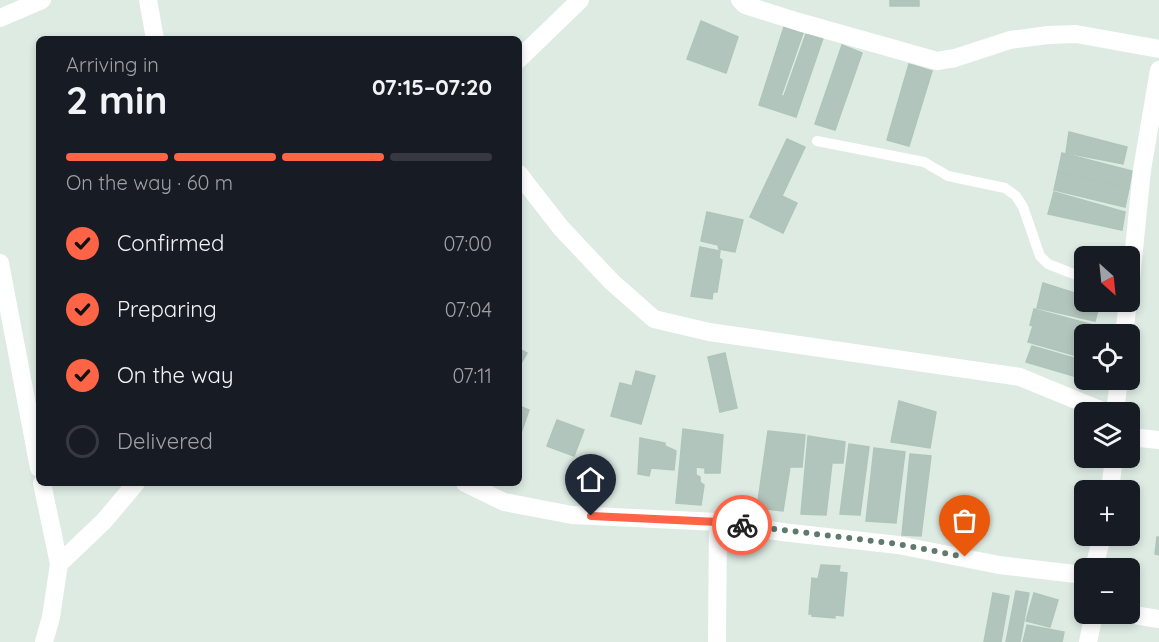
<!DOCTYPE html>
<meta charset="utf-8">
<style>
:root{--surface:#171b24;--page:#20242c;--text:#f1f3f6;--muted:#9ea1a6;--line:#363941;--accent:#ff6446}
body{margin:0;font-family:Quicksand,sans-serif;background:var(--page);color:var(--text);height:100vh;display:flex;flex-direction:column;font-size:22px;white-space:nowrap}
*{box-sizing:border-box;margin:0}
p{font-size:20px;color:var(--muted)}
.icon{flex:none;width:33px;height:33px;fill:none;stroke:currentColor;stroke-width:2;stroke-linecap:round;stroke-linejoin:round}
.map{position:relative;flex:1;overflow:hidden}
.details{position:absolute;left:36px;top:36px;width:486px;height:450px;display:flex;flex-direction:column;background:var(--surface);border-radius:9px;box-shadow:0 3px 9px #0003}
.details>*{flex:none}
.needle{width:39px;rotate:153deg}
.buttons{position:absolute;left:1074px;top:246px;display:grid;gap:12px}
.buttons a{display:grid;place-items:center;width:66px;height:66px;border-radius:9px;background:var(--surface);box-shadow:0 3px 9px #0003;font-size:30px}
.pin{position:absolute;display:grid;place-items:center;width:51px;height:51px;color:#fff;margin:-62px -26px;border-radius:50% 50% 50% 0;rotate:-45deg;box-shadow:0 0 6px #0007}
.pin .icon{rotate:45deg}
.courier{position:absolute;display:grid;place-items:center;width:60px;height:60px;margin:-30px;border:4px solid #ff6446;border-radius:50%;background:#fff;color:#222;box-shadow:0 2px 8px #0007}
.summary em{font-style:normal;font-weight:700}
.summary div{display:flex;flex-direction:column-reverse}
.summary{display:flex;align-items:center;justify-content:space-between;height:102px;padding:0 30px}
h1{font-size:39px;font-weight:700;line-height:45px}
.bar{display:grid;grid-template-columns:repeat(4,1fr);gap:9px 6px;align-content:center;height:72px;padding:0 30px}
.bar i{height:8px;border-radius:4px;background:var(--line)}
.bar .active{background:var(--accent)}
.bar p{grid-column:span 4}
ol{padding:0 30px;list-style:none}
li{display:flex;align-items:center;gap:18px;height:66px}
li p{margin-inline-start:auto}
li .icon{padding:6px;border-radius:50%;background:var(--accent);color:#111;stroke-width:4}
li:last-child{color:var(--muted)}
li i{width:33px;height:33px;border:3px solid var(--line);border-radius:50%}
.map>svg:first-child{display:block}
</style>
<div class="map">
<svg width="1159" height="642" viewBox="0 0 1159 642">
<rect width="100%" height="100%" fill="#ddebe3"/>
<g fill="#b2c5bc" stroke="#afc5ba" stroke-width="1.5">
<rect x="890" y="0" width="29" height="6"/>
<polygon points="701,21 738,37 726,73 687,59"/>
<polygon points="784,27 803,33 781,96 784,96 806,34 823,38 796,117 759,105"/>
<polygon points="842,45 862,53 835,130 815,124"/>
<polygon points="909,64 932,71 909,146 887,140"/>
<polygon points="1069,132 1127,147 1123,164 1066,153"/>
<polygon points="787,139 805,147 782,196 797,203 783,233 750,217"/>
<polygon points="1062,153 1132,171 1129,188 1058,172"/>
<polygon points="1058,172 1129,188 1125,207 1054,190"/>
<polygon points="1054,192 1125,212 1122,230 1048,214"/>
<polygon points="707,212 743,220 735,252 719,249 718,245 701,241"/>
<polygon points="700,247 720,251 719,258 722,260 717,292 713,292 712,299 691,296"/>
<polygon points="1043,283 1084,296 1084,302 1100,302 1095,321 1037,308"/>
<polygon points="1034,309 1108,329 1107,334 1084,334 1084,358 1028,342 1033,326 1030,325"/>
<polygon points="1032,346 1084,361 1084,379 1026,362"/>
<polygon points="519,349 527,353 519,367"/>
<polygon points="725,353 737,408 720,412 708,357"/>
<polygon points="636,371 655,376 641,424 611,416 620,383 632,386"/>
<polygon points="899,401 936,412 930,448 891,442"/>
<polygon points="519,406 529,410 519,439"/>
<polygon points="557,420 584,430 574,456 547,446"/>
<polygon points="683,429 723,435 720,473 705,473 705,468 696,467 696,475 700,477 700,482 704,485 701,505 676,503"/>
<polygon points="768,431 805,435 802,467 790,467 783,511 757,508"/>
<polygon points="808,436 845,442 843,463 832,463 826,515 801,514"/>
<polygon points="640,438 665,443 665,446 676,451 674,470 651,468 649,476 638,474"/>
<polygon points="849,444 869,447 860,515 840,514"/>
<polygon points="874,448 905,452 896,523 866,521"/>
<polygon points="910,454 931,456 921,536 902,535"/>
<polygon points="1157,537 1159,537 1159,555 1155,554"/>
<polygon points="821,565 840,566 839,572 847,573 843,616 835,615 835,618 812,616 812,614 809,614 812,578 818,579"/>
<polygon points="1016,591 1029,593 1020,642 1006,642"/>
<polygon points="993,593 1009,596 1001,642 984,642"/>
<polygon points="1034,593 1058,600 1050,627 1026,621"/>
<polygon points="1027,625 1064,632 1062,642 1023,642"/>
</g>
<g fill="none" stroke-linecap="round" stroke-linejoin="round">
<polyline stroke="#fff" stroke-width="10" points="817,141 924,162 948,176 1005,188 1016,196 1023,207 1040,256 1048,264 1084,278"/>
<g stroke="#fff" stroke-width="18">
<polyline points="148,0 155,39"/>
<polyline points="740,0 745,5 799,22 937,61 955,58 1010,40 1048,35 1076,34 1159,49"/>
<polyline points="0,18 42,0"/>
<polyline points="519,59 580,0"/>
<polyline points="519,174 561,228 612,282 654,319 709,332 1020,377 1105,412"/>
<polyline points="0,263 39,468"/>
<polyline points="1130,289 1142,170 1159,70"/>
<polyline points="1124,334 1128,302"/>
<polyline points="1115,412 1119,380"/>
<polyline points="1130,437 1159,440"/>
<polyline points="42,483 59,564"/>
<polyline points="465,483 504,502 572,515 718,522 782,532 898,545 999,565 1084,575"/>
<polyline points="1110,490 1114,458"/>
<polyline points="1094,568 1102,536"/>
<polyline points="1128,614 1159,619"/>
<polyline points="44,642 51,617 59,564 104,521 136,483"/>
<polyline points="717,642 718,522"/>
<polyline points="1088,642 1094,614"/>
</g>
</g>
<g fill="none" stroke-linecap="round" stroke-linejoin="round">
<polyline stroke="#60796f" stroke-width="6" stroke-dasharray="0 10.8" points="742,525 898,544 965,557"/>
<polyline stroke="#ff6446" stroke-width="8" points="591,516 718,522 742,525"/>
</g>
</svg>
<div class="buttons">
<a><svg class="needle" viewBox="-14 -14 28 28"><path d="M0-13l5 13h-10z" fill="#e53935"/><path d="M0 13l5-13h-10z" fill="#9ea1a6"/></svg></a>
<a><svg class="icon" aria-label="locate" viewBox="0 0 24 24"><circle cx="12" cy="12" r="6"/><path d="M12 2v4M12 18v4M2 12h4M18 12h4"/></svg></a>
<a><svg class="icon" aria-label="layers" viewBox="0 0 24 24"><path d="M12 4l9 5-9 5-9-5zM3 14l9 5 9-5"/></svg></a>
<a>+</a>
<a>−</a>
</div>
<div class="pin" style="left:965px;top:557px;background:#ea580c"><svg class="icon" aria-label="bag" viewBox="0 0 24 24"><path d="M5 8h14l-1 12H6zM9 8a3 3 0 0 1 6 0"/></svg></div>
<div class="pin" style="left:591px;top:516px;background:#1f2937"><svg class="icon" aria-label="home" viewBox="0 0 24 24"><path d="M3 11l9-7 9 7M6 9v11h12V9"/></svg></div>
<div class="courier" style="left:742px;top:525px"><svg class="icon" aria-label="bike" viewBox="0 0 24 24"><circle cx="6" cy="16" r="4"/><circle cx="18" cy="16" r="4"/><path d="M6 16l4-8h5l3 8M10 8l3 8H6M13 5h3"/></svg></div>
<section class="details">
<div class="summary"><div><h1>2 min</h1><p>Arriving in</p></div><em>07:15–07:20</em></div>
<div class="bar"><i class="active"></i><i class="active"></i><i class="active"></i><i></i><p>On the way · 60 m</p></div>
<ol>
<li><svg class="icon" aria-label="check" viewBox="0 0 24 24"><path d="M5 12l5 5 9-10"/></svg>Confirmed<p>07:00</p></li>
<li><svg class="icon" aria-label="check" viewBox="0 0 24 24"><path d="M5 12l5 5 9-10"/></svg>Preparing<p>07:04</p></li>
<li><svg class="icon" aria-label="check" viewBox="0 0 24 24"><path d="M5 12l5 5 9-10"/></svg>On the way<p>07:11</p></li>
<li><i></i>Delivered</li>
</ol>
</section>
</div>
